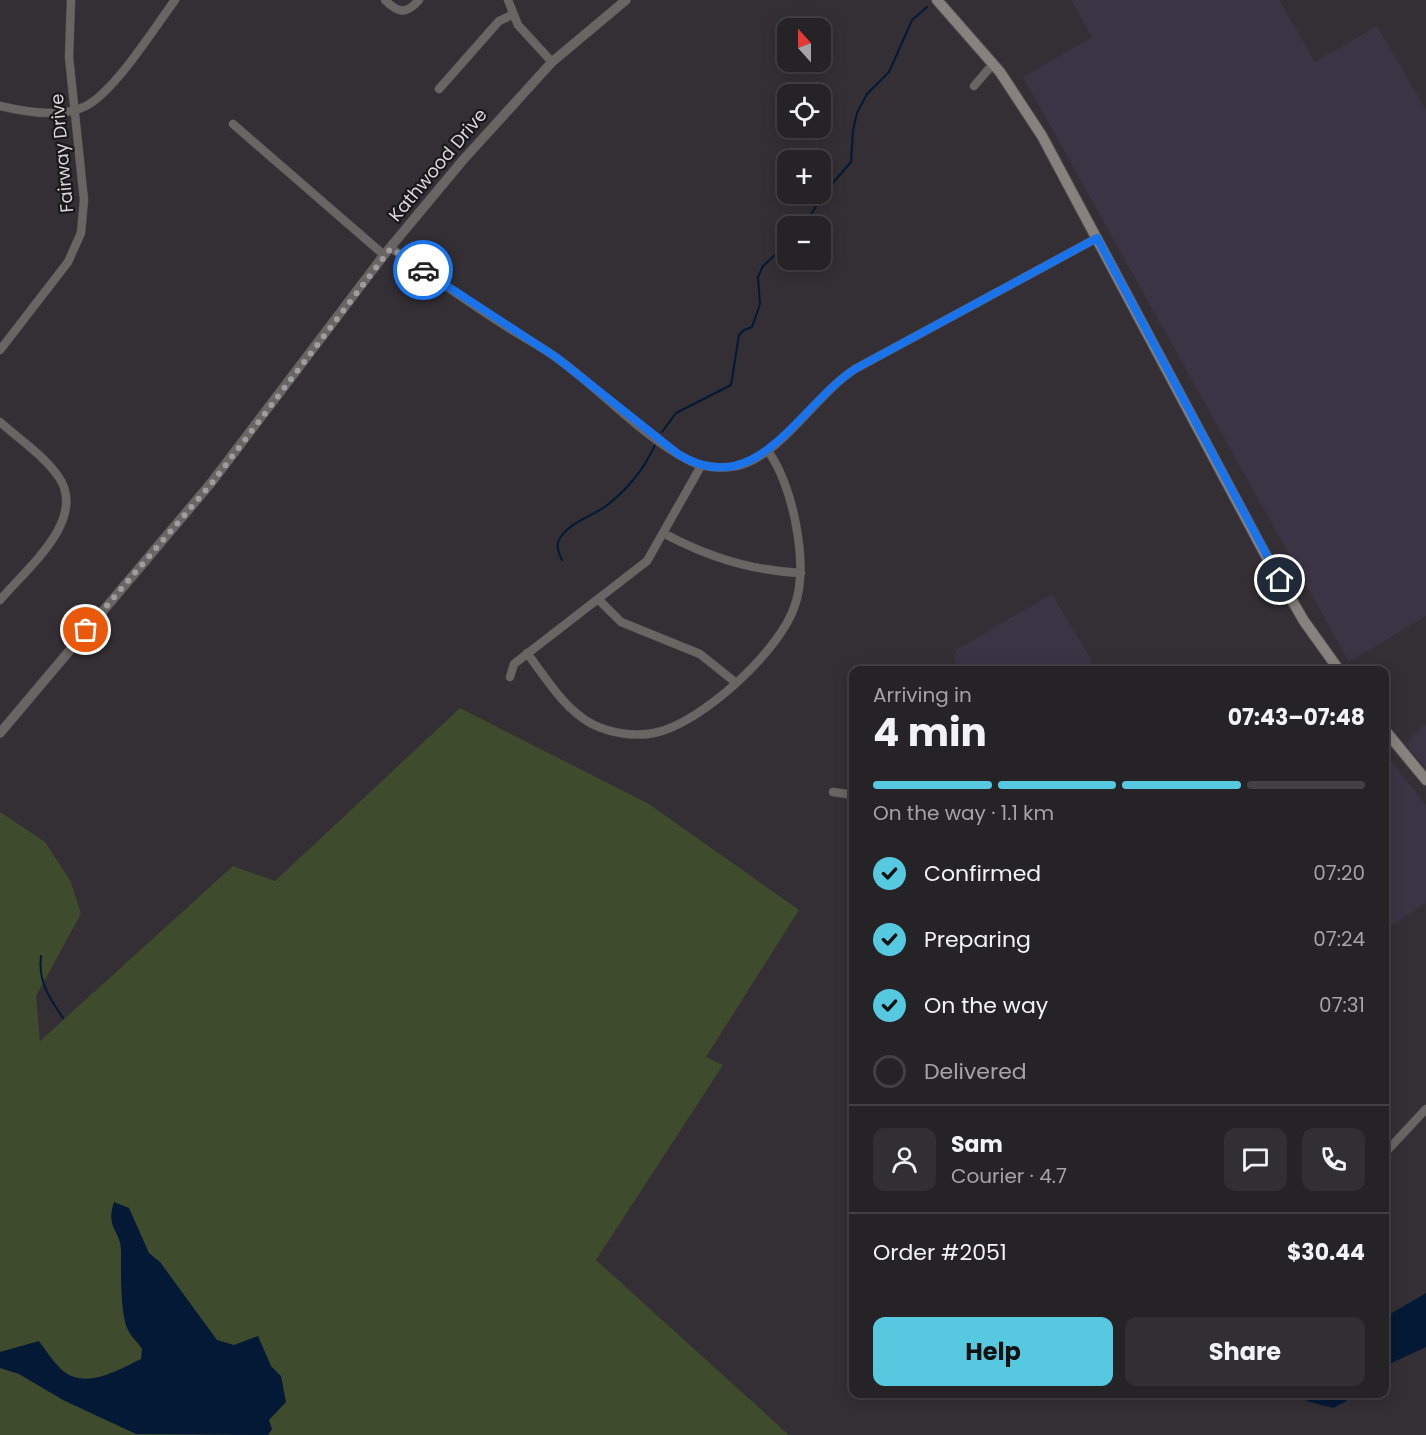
<!DOCTYPE html>
<meta charset="utf-8">
<style>
:root{--surface:#262327;--page:#322f33;--text:#f1f3f6;--muted:#a4a4a7;--line:#424044;--accent:#56c9e1}
body{margin:0;font-family:Poppins,sans-serif;background:var(--page);color:var(--text);height:100vh;display:flex;flex-direction:column;font-size:22px;white-space:nowrap}
*{box-sizing:border-box;margin:0}
p{font-size:20px;color:var(--muted)}
.icon{flex:none;width:33px;height:33px;fill:none;stroke:currentColor;stroke-width:2;stroke-linecap:round;stroke-linejoin:round}
.map{position:relative;flex:1;overflow:hidden}
.panel{position:absolute;left:849px;top:666px;width:540px;height:732px;display:flex;flex-direction:column;background:var(--surface);border-radius:12px;box-shadow:0 3px 15px #0003,0 0 0 2px var(--line)}
.panel>*{flex:none}
.needle{width:39px;rotate:339deg}
.tools{position:absolute;left:777px;top:18px;display:grid;gap:12px}
.tools a{display:grid;place-items:center;width:54px;height:54px;border-radius:12px;background:var(--surface);box-shadow:0 3px 15px #0003,0 0 0 2px var(--line);font-size:30px}
.pin{position:absolute;display:grid;place-items:center;width:51px;height:51px;color:#fff;margin:-26px;border:3px solid #fff;border-radius:50%;box-shadow:0 2px 6px #0007}
.courier{position:absolute;display:grid;place-items:center;width:60px;height:60px;margin:-30px;border:4px solid #1a73e8;border-radius:50%;background:#fff;color:#222;box-shadow:0 2px 8px #0007}
.head em{font-style:normal;font-weight:700}
.head div{display:flex;flex-direction:column-reverse}
.head{display:flex;align-items:center;justify-content:space-between;height:102px;padding:0 24px}
h1{font-size:39px;font-weight:700;line-height:45px}
.bar{display:grid;grid-template-columns:repeat(4,1fr);gap:9px 6px;align-content:center;height:72px;padding:0 24px}
.bar i{height:8px;border-radius:4px;background:var(--line)}
.bar .selected{background:var(--accent)}
.bar p{grid-column:span 4}
.line{display:flex;align-items:center;gap:15px;padding:0 24px;border-top:2px solid var(--line)}
.line div{flex:1}
.round{display:grid;place-items:center;flex:none;width:63px;height:63px;border-radius:12px;background:var(--page)}
ol{padding:0 24px;list-style:none}
li{display:flex;align-items:center;gap:18px;height:66px}
li p{margin-inline-start:auto}
li .icon{padding:6px;border-radius:50%;background:var(--accent);color:#111;stroke-width:4}
li:last-child{color:var(--muted)}
li i{width:33px;height:33px;border:3px solid var(--line);border-radius:50%}
.primary-button{display:flex;gap:12px;margin-top:auto;padding:12px 24px}
.primary-button a{flex:1;height:69px;border-radius:12px;background:var(--accent);color:#111;font-size:24px;font-weight:700;line-height:69px;text-align:center}
.primary-button a+a{background:var(--page);color:var(--text)}
.map>svg:first-child{display:block}
</style>
<div class="map">
<svg width="1426" height="1435" viewBox="0 0 1426 1435">
<rect width="100%" height="100%" fill="#332f34"/>
<g fill="#3b3445">
<polygon points="1071,0 1279,0 1315,62 1377,26 1426,110 1426,616 1349,662 1023,77 1092,37"/>
<polygon points="1052,594 1097,670 960,670 955,662 956,650"/>
<polygon points="1426,724 1426,768 1406,744"/>
<polygon points="1384,752 1426,805 1426,903 1385,930"/>
</g>
<polygon fill="#3f4b2d" points="460,708 649,804 799,910 706,1057 723,1065 596,1260 789,1435 0,1435 0,812 45,842 71,882 81,914 36,996 40,1041 233,866 275,881"/>
<g fill="#041935">
<path d="M114,1202L129,1208L149,1253L160,1262L217,1340L234,1345L258,1336L271,1366L281,1376L286,1402L269,1420L272,1429L268,1435L136,1434L63,1400L19,1374L0,1368V1352L39,1341C45,1349 51,1359 59,1367C82,1392 116,1371 141,1359L142,1349C138,1342 131,1337 128,1330C120,1314 121,1270 121,1251C121,1230 105,1229 114,1202Z"/>
<polygon points="1426,1293 1426,1347 1385,1366 1385,1317"/>
<polygon points="1306,1394 1353,1394 1345,1402 1333,1408 1307,1401 1304,1396"/>
</g>
<g fill="none" stroke-linecap="round" stroke-linejoin="round">
<g stroke="#041935" stroke-width="2">
<polyline points="804,226 824,193 851,162 853,130 857,113 867,94 889,72 912,20 927,7"/>
<polyline points="662,432 676,413 731,385 739,335 744,330 752,327 760,304 758,277 763,266 788,243"/>
<path d="M562,560C559,553 555,546 560,538C570,522 591,517 606,506C627,490 644,469 655,445"/>
<path d="M41,956C38,982 49,997 63,1018"/>
</g>
<g stroke="#514d52" stroke-width="9">
<g id="minor">
<path d="M385,0C398,13 406,15 419,0"/>
<polyline points="508,0 518,25 552,62"/>
<polyline points="974,86 993,64"/>
<polyline points="439,89 499,21 512,15"/>
<path d="M0,106C25,112 62,118 86,106C115,91 155,27 175,0"/>
<polyline points="233,124 384,255"/>
<path d="M391,248C428,274 465,300 504,325C522,337 541,346 558,359C601,390 642,436 688,460C703,468 720,469 737,466C781,456 815,395 855,369L1097,238"/>
<polyline points="0,350 68,262 81,233 84,200 69,57 71,0"/>
<path d="M0,422C19,439 43,455 58,476C89,519 26,569 0,600"/>
<path d="M665,534C708,557 751,571 801,573"/>
<polyline points="599,600 621,622 700,654 735,682"/>
<path d="M527,653C546,678 564,709 592,724C610,733 634,737 654,733C701,724 781,650 795,605C809,564 793,485 768,451"/>
<polyline points="510,677 514,664 647,561 701,466"/>
<polyline points="833,792 854,795"/>
<polyline points="1384,1154 1426,1109"/>
</g>
</g>
<g stroke="#514d52" stroke-width="10">
<polyline id="tertiary" points="0,733 211,483 384,255 463,160 552,62 626,0"/>
</g>
<g stroke="#514d52" stroke-width="12">
<g id="secondary">
<polyline points="937,0 1000,72 1042,136 1265,554 1304,621 1339,670"/>
<polyline points="1384,729 1426,780"/>
</g>
</g>
<use href="#minor" stroke="#686563" stroke-width="8"/>
<use href="#tertiary" stroke="#686563" stroke-width="9"/>
<use href="#secondary" stroke="#88827f" stroke-width="10"/>
</g>
<g fill="none" stroke-linecap="round" stroke-linejoin="round">
<polyline stroke="#9e9c9f" stroke-width="6" stroke-dasharray="0 10.8" points="86,630 212,483 391,248 423,270"/>
<path stroke="#1a73e8" stroke-width="8" d="M423,270L556,357L678,454C757,503 799,405 855,369L1097,238L1280,580"/>
</g>
<g text-anchor="middle" stroke-width="4.5" stroke-linejoin="round" paint-order="stroke">
<g font-size="18" fill="#d8d6d9" stroke="#19171a">
<text transform="translate(62 153) rotate(-95)" y="6">Fairway Drive</text>
<text transform="translate(438 165) rotate(-50)" y="6">Kathwood Drive</text>
</g>
</g>
</svg>
<div class="tools">
<a><svg class="needle" viewBox="-14 -14 28 28"><path d="M0-13l5 13h-10z" fill="#e53935"/><path d="M0 13l5-13h-10z" fill="#a4a4a7"/></svg></a>
<a><svg class="icon" aria-label="locate" viewBox="0 0 24 24"><circle cx="12" cy="12" r="6"/><path d="M12 2v4M12 18v4M2 12h4M18 12h4"/></svg></a>
<a>+</a>
<a>−</a>
</div>
<div class="pin" style="left:86px;top:630px;background:#ea580c"><svg class="icon" aria-label="bag" viewBox="0 0 24 24"><path d="M5 8h14l-1 12H6zM9 8a3 3 0 0 1 6 0"/></svg></div>
<div class="pin" style="left:1280px;top:580px;background:#1f2937"><svg class="icon" aria-label="home" viewBox="0 0 24 24"><path d="M3 11l9-7 9 7M6 9v11h12V9"/></svg></div>
<div class="courier" style="left:423px;top:270px"><svg class="icon" aria-label="car" viewBox="0 0 24 24"><path d="M5 17H2v-5l4-1 3-4h7l3 4 3 1v5h-3M9 17h6M6 11h13"/><circle cx="7" cy="17" r="2"/><circle cx="17" cy="17" r="2"/></svg></div>
<section class="panel">
<div class="head"><div><h1>4 min</h1><p>Arriving in</p></div><em>07:43–07:48</em></div>
<div class="bar"><i class="selected"></i><i class="selected"></i><i class="selected"></i><i></i><p>On the way · 1.1 km</p></div>
<ol>
<li><svg class="icon" aria-label="check" viewBox="0 0 24 24"><path d="M5 12l5 5 9-10"/></svg>Confirmed<p>07:20</p></li>
<li><svg class="icon" aria-label="check" viewBox="0 0 24 24"><path d="M5 12l5 5 9-10"/></svg>Preparing<p>07:24</p></li>
<li><svg class="icon" aria-label="check" viewBox="0 0 24 24"><path d="M5 12l5 5 9-10"/></svg>On the way<p>07:31</p></li>
<li><i></i>Delivered</li>
</ol>
<div class="line" style="height:108px"><a class="round"><svg class="icon" aria-label="person" viewBox="0 0 24 24"><circle cx="12" cy="8" r="4"/><path d="M4 21q1-7 8-7t8 7"/></svg></a><div><b>Sam</b><p>Courier · 4.7</p></div><a class="round"><svg class="icon" aria-label="chat" viewBox="0 0 24 24"><path d="M4 5h16v11H9l-5 4z"/></svg></a><a class="round"><svg class="icon" aria-label="phone" viewBox="0 0 24 24"><path d="M5 4h4l2 5-3 2q2 4 5 5l2-3 5 2v4C11 20 4 13 5 4z"/></svg></a></div>
<div class="line" style="height:78px"><div>Order #2051</div><b>$30.44</b></div>
<div class="primary-button"><a>Help</a><a>Share</a></div>
</section>
</div>
